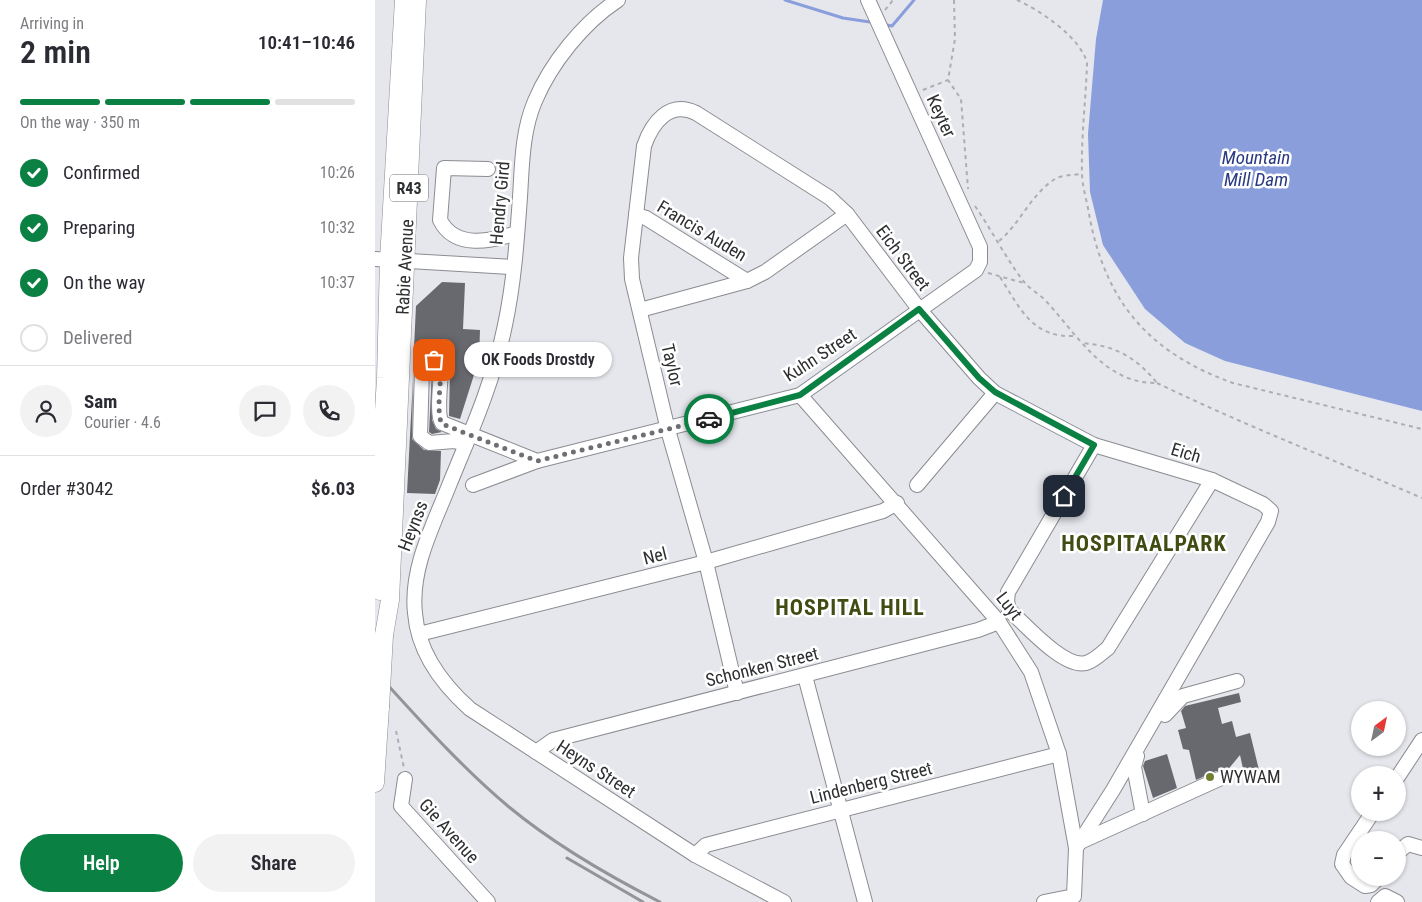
<!DOCTYPE html>
<meta charset="utf-8">
<style>
:root{--surface:#fff;--page:#f2f2f3;--text:#2b2b33;--muted:#7c7c81;--line:#e1e1e2;--accent:#0b8043}
body{margin:0;font-family:"Roboto Condensed",sans-serif;background:var(--page);color:var(--text);height:100vh;display:flex;flex-direction:column;font-size:19px;white-space:nowrap}
*{box-sizing:border-box;margin:0}
p{font-size:16px;color:var(--muted)}
.icon{flex:none;width:28px;height:28px;fill:none;stroke:currentColor;stroke-width:2;stroke-linecap:round;stroke-linejoin:round}
.map{position:relative;flex:1;overflow:hidden}
.sheet{display:flex;flex-direction:column;background:var(--surface);width:375px}
.sheet>*{flex:none}
.needle{width:32px;rotate:33deg}
.controls{position:absolute;left:976px;top:701px;display:grid;gap:10px}
.controls a{display:grid;place-items:center;width:55px;height:55px;border-radius:50%;background:var(--surface);box-shadow:0 1px 4px #0004;font-size:25px}
.pin{position:absolute;display:grid;place-items:center;width:42px;height:42px;color:#fff;margin:-21px;border-radius:10px;box-shadow:0 2px 8px #0006}
.courier{position:absolute;display:grid;place-items:center;width:50px;height:50px;margin:-25px;border:4px solid #0b8043;border-radius:50%;background:#fff;color:#222;box-shadow:0 1px 6px #0007}
.bubble{position:absolute;height:35px;border-radius:18px;background:var(--surface);box-shadow:0 1px 4px #0004;font-size:16px;font-weight:600;line-height:35px;text-align:center}
.head em{font-style:normal;font-weight:600}
.head div{display:flex;flex-direction:column-reverse}
.head{display:flex;align-items:center;justify-content:space-between;height:85px;padding:0 20px}
h1{font-size:32px;font-weight:600;line-height:38px}
.bar{display:grid;grid-template-columns:repeat(4,1fr);gap:8px 5px;align-content:center;height:60px;padding:0 20px}
.bar i{height:6px;border-radius:4px;background:var(--line)}
.bar .on{background:var(--accent)}
.bar p{grid-column:span 4}
.line{display:flex;align-items:center;gap:12px;padding:0 20px;border-top:1px solid var(--line)}
.line div{flex:1}
.round{display:grid;place-items:center;flex:none;width:52px;height:52px;border-radius:26px;background:var(--page)}
ol{padding:0 20px;list-style:none}
li{display:flex;align-items:center;gap:15px;height:55px}
li p{margin-inline-start:auto}
li .icon{padding:5px;border-radius:50%;background:var(--accent);color:#fff;stroke-width:4}
li:last-child{color:var(--muted)}
li i{width:28px;height:28px;border:2px solid var(--line);border-radius:50%}
.action{display:flex;gap:10px;margin-top:auto;padding:10px 20px}
.action a{flex:1;height:58px;border-radius:30px;background:var(--accent);color:#fff;font-size:20px;font-weight:600;line-height:58px;text-align:center}
.action a+a{background:var(--page);color:var(--text)}
main{display:flex;flex:1;min-height:0}
.map>svg:first-child{display:block}
</style>
<main>
<section class="sheet">
<div class="head"><div><h1>2 min</h1><p>Arriving in</p></div><em>10:41–10:46</em></div>
<div class="bar"><i class="on"></i><i class="on"></i><i class="on"></i><i></i><p>On the way · 350 m</p></div>
<ol>
<li><svg class="icon" aria-label="check" viewBox="0 0 24 24"><path d="M5 12l5 5 9-10"/></svg>Confirmed<p>10:26</p></li>
<li><svg class="icon" aria-label="check" viewBox="0 0 24 24"><path d="M5 12l5 5 9-10"/></svg>Preparing<p>10:32</p></li>
<li><svg class="icon" aria-label="check" viewBox="0 0 24 24"><path d="M5 12l5 5 9-10"/></svg>On the way<p>10:37</p></li>
<li><i></i>Delivered</li>
</ol>
<div class="line" style="height:90px"><a class="round"><svg class="icon" aria-label="person" viewBox="0 0 24 24"><circle cx="12" cy="8" r="4"/><path d="M4 21q1-7 8-7t8 7"/></svg></a><div><b>Sam</b><p>Courier · 4.6</p></div><a class="round"><svg class="icon" aria-label="chat" viewBox="0 0 24 24"><path d="M4 5h16v11H9l-5 4z"/></svg></a><a class="round"><svg class="icon" aria-label="phone" viewBox="0 0 24 24"><path d="M5 4h4l2 5-3 2q2 4 5 5l2-3 5 2v4C11 20 4 13 5 4z"/></svg></a></div>
<div class="line" style="height:65px"><div>Order #3042</div><b>$6.03</b></div>
<div class="action"><a>Help</a><a>Share</a></div>
</section>
<div class="map">
<svg width="1047" height="902" viewBox="0 0 1047 902">
<rect width="100%" height="100%" fill="#e5e7ed"/>
<polygon fill="#8a9edb" points="728,0 1047,0 1047,411 850,361 810,343 770,309 728,245 715,192 713,134 721,39"/>
<g fill="none" stroke-linecap="round" stroke-linejoin="round">
<g stroke="#8a9edb" stroke-width="3">
<polyline points="410,0 468,18 495,22"/>
<polyline points="512,25 517,26 539,0"/>
</g>
</g>
<g fill="#67696e">
<polygon points="67,282 90,283 88,329 105,330 104,359 85,419 74,416 75,369 70,357 52,353 38,368 41,306"/>
<polygon points="57,371 57,420 61,429 67,432 57,434 54,432"/>
<polygon points="38,378 37,439 49,450 66,451 65,480 60,494 32,493"/>
<polygon points="864,693 866,702 843,708 847,724 857,721 861,737 875,733 884,770 869,773 865,755 851,772 841,771 821,780 814,750 808,749 803,730 811,728 806,711 810,706"/>
<polygon points="792,754 802,788 778,798 768,766 770,761"/>
</g>
<g fill="none" stroke-linecap="round" stroke-linejoin="round">
<g stroke="#8a8c91" stroke-width="16">
<g id="minor">
<path d="M243,0C208,23 176,63 160,101C147,131 147,166 145,197C142,239 139,283 130,325C119,380 96,432 75,483C59,524 35,568 40,613C43,652 67,684 95,709L320,855L409,902"/>
<path d="M113,169L69,168L65,220C80,250 117,241 142,233"/>
<polyline points="261,215 271,218 372,281"/>
<polyline points="0,259 137,267"/>
<polyline points="265,310 372,281 390,272 472,214"/>
<polyline points="425,395 624,622 656,672 684,754 701,848 699,896 669,902"/>
<path d="M91,444L79,441L54,443L45,436L47,369L55,361L64,363L66,369C66,381 61,414 67,423L162,461L425,395L601,270L605,262V247L493,0"/>
<path d="M719,445L639,582L633,592L632,601L634,610C650,624 689,669 711,663C719,661 727,653 733,648L837,480"/>
<polyline points="98,485 162,461"/>
<polyline points="542,485 620,393"/>
<polyline points="44,634 331,562 508,511 522,503"/>
<polyline points="430,676 490,902"/>
<path d="M362,693L331,562L293,430L257,279L256,258L269,146C277,123 294,100 321,113L455,198L472,214L544,309L604,378L620,393L719,445L837,480L888,504L896,511L893,522L738,790L701,848"/>
<polyline points="790,715 808,696 862,681"/>
<polyline points="161,752 178,740 603,630 624,622"/>
<polyline points="762,756 759,767 768,814"/>
<polyline points="1022,778 1047,740"/>
<polyline points="30,779 26,806 113,902"/>
<polyline points="998,812 969,855 967,864 976,877 990,886 996,885 1003,878"/>
<polyline points="705,842 844,779"/>
<polyline points="1022,853 1033,844 1047,848"/>
<polyline points="320,855 331,845 684,754"/>
<polyline points="1003,902 1010,896 1022,902"/>
</g>
</g>
<g stroke="#8a8c91" stroke-width="19">
<g id="major">
<polyline points="5,591 5,475 11,378 14,260 29,0"/>
<polyline points="9,635 15,600 42,0"/>
<polyline points="0,783 5,707"/>
</g>
</g>
<g stroke="#adaeb3" stroke-width="2" stroke-dasharray="4 4" stroke-linecap="butt">
<polyline points="579,0 580,39 573,80 586,99 593,189"/>
<path d="M642,0C665,10 706,38 712,63C711,99 706,137 707,173C707,186 712,201 714,214C730,302 774,353 858,383L1047,429"/>
<polyline points="510,10 518,0"/>
<polyline points="548,90 573,80"/>
<path d="M600,206C616,229 633,262 650,283C655,289 664,294 670,300C702,334 729,384 782,383C761,357 739,345 706,343"/>
<path d="M624,241C645,224 656,194 680,179C686,175 699,175 707,174"/>
<polyline points="613,273 649,283"/>
<path d="M625,277C645,308 657,338 699,336"/>
<path d="M782,383C869,425 959,460 1047,498"/>
<polyline points="21,731 29,768"/>
</g>
<use href="#minor" stroke="#fff" stroke-width="14"/>
<use href="#major" stroke="#fff" stroke-width="18"/>
<g stroke="#929498" stroke-width="3">
<path d="M0,671C43,718 85,766 134,807C180,845 232,875 285,902"/>
<polyline points="192,858 268,902"/>
</g>
<g stroke="#8a8c91" stroke-width="19" stroke-linecap="butt">
<polyline id="major-bridge" points="5,707 9,635"/>
</g>
<use href="#major-bridge" stroke="#fff" stroke-width="18"/>
</g>
<g fill="none" stroke-linecap="round" stroke-linejoin="round">
<path stroke="#6e6f73" stroke-width="5" stroke-dasharray="0 9" d="M59,360L64,363L66,369C66,381 61,414 67,424L162,461L334,419"/>
<polyline stroke="#0b8043" stroke-width="6" points="334,419 425,395 544,309 604,378 620,392 719,445 689,496"/>
</g>
<circle fill="#70802f" stroke="#fff" stroke-width="2" cx="835" cy="777" r="5"/>
<g text-anchor="middle" stroke-width="5" stroke-linejoin="round" paint-order="stroke">
<rect fill="#fff" stroke="#6d6d6f" stroke-width="1" x="15" y="174.5" width="38" height="27" rx="4"/>
<g font-size="16" font-weight="bold" fill="#2e2f31">
<text x="34" y="194">R43</text>
</g>
<g font-size="18" fill="#2e2f31" stroke="#fff">
<text transform="translate(566 116) rotate(65)" y="6">Keyter</text>
<text transform="translate(125 203) rotate(-85)" y="6">Hendry Gird</text>
<text transform="translate(327 231) rotate(31)" y="6">Francis Auden</text>
<text transform="translate(528 258) rotate(53)" y="6">Eich Street</text>
<text transform="translate(30 267) rotate(-87)" y="6">Rabie Avenue</text>
<text transform="translate(445 355) rotate(-33)" y="6">Kuhn Street</text>
<text transform="translate(297 365) rotate(77)" y="6">Taylor</text>
<text transform="translate(811 453) rotate(17)" y="6">Eich</text>
<text transform="translate(38 526) rotate(-69)" y="6">Heynss</text>
<text transform="translate(280 556) rotate(-14)" y="6">Nel</text>
<text transform="translate(634 606) rotate(52)" y="6">Luyt</text>
<text transform="translate(387 667) rotate(-14)" y="6">Schonken Street</text>
<text transform="translate(221 769) rotate(33)" y="6">Heyns Street</text>
<text transform="translate(496 783) rotate(-14)" y="6">Lindenberg Street</text>
<text transform="translate(74 831) rotate(48)" y="6">Gie Avenue</text>
</g>
<g font-size="18" fill="#2e2f31" stroke="#fff" text-anchor="start">
<text x="845" y="783">WYWAM</text>
</g>
<g font-size="19" font-style="italic" fill="#293a82" stroke="#fff">
<text x="881" y="164">Mountain<tspan x="881" dy="22">Mill Dam</tspan></text>
</g>
<g font-size="22" font-weight="bold" letter-spacing="1" fill="#414c13" stroke="#fff">
<text x="769" y="551">HOSPITAALPARK</text>
<text x="475" y="615">HOSPITAL HILL</text>
</g>
</g>
</svg>
<div class="controls">
<a><svg class="needle" viewBox="-14 -14 28 28"><path d="M0-13l5 13h-10z" fill="#e53935"/><path d="M0 13l5-13h-10z" fill="#7c7c81"/></svg></a>
<a>+</a>
<a>−</a>
</div>
<div class="pin" style="left:59px;top:360px;background:#ea580c"><svg class="icon" aria-label="bag" viewBox="0 0 24 24"><path d="M5 8h14l-1 12H6zM9 8a3 3 0 0 1 6 0"/></svg></div>
<div class="pin" style="left:689px;top:496px;background:#1f2937"><svg class="icon" aria-label="home" viewBox="0 0 24 24"><path d="M3 11l9-7 9 7M6 9v11h12V9"/></svg></div>
<div class="courier" style="left:334px;top:419px"><svg class="icon" aria-label="car" viewBox="0 0 24 24"><path d="M5 17H2v-5l4-1 3-4h7l3 4 3 1v5h-3M9 17h6M6 11h13"/><circle cx="7" cy="17" r="2"/><circle cx="17" cy="17" r="2"/></svg></div>
<div class="bubble" style="left:89px;top:342px;width:148px">OK Foods Drostdy</div>
</div>
</main>
